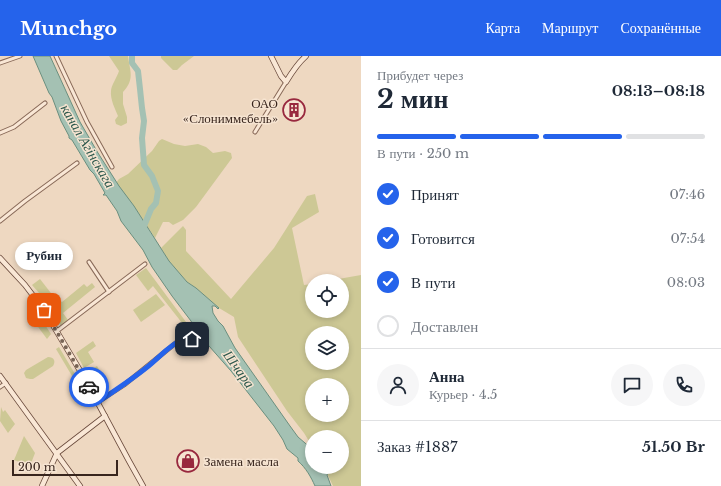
<!DOCTYPE html>
<html lang="ru">
<meta charset="utf-8">
<style>
:root{--surface:#fff;--page:#f6f6f7;--text:#1f2937;--muted:#747a83;--line:#e0e1e3;--accent:#2563eb}
body{margin:0;font-family:"Libre Baskerville",serif;background:var(--page);color:var(--text);height:100vh;display:flex;flex-direction:column;font-size:15px;white-space:nowrap}
*{box-sizing:border-box;margin:0}
p{font-size:13px;color:var(--muted)}
.icon{flex:none;width:22px;height:22px;fill:none;stroke:currentColor;stroke-width:2;stroke-linecap:round;stroke-linejoin:round}
.map{position:relative;flex:1;overflow:hidden}
.sheet{display:flex;flex-direction:column;background:var(--surface);width:360px}
.sheet>*{flex:none}
.buttons{position:absolute;left:305px;top:218px;display:grid;gap:8px}
.buttons a{display:grid;place-items:center;width:44px;height:44px;border-radius:50%;background:var(--surface);box-shadow:0 2px 6px #0003;font-size:20px}
.scale{position:absolute;left:12px;bottom:10px;width:106px;box-sizing:border-box;padding-left:4px;border:2px solid #38251d;border-top:0;font-size:11px;line-height:14px;white-space:nowrap;color:#38251d;-webkit-text-stroke:3px #f6e4d1;paint-order:stroke}
.pin{position:absolute;display:grid;place-items:center;width:34px;height:34px;color:#fff;margin:-17px;border-radius:8px;box-shadow:0 2px 6px #0006}
.courier{position:absolute;display:grid;place-items:center;width:40px;height:40px;margin:-20px;border:3px solid #2563eb;border-radius:50%;background:#fff;color:#222;box-shadow:0 1px 5px #0007}
.bubble{position:absolute;height:28px;border-radius:14px;background:var(--surface);box-shadow:0 2px 6px #0003;font-size:13px;font-weight:700;line-height:28px;text-align:center}
.headline em{font-style:normal;font-weight:700}
.headline div{display:flex;flex-direction:column-reverse}
.headline{display:flex;align-items:center;justify-content:space-between;height:68px;padding:0 16px}
h1{font-size:26px;font-weight:700;line-height:30px}
.bar{display:grid;grid-template-columns:repeat(4,1fr);gap:6px 4px;align-content:center;height:48px;padding:0 16px}
.bar i{height:5px;border-radius:3px;background:var(--line)}
.bar .on{background:var(--accent)}
.bar p{grid-column:span 4}
.line{display:flex;align-items:center;gap:10px;padding:0 16px;border-top:1px solid var(--line)}
.line div{flex:1}
.round{display:grid;place-items:center;flex:none;width:42px;height:42px;border-radius:21px;background:var(--page)}
ol{padding:0 16px;list-style:none}
li{display:flex;align-items:center;gap:12px;height:44px}
li p{margin-inline-start:auto}
li .icon{padding:4px;border-radius:50%;background:var(--accent);color:#fff;stroke-width:4}
li:last-child{color:var(--muted)}
li i{width:22px;height:22px;border:2px solid var(--line);border-radius:50%}
header{display:flex;align-items:center;gap:24px;box-sizing:border-box;height:56px;padding:0 20px;background:var(--accent);color:#fff}
header strong{font-size:19px}
nav{display:flex;gap:22px;margin-inline-start:auto;font-size:14px}
main{display:flex;flex:1;min-height:0}
.map>svg:first-child{display:block}
</style>
<header>
<strong>Munchgo</strong>
<nav><a>Карта</a><a>Маршрут</a><a>Сохранённые</a></nav>
</header>
<main>
<div class="map">
<svg width="361" height="430" viewBox="0 0 361 430">
<rect width="100%" height="100%" fill="#eed8c1"/>
<g fill="#cdc895" fill-rule="evenodd">
<path d="M109,0H128C130,16 135,23 123,36V48L127,61V67L121,70L116,68L115,64L118,60C115,53 110,43 111,35C111,30 117,21 119,15Z"/>
<polygon points="161,0 194,0 182,9 177,14 173,14 161,2"/>
<polygon points="162,83 174,88 185,90 198,88 206,91 213,97 225,95 231,97 232,102 196,151 183,164 173,169 169,166 163,166 155,182 134,150 116,127 119,123 128,118 152,95 159,85"/>
<path d="M315,138L319,156L292,172L304,229L312,228V255H342V225H327L361,219V430H333L324,411H342V381H312V390L304,377L287,355L238,281L234,261L219,252L196,232L187,226L169,205L161,192L183,170L186,174V195L231,243L274,192L307,140ZM312,277H342V307H312ZM312,329H342V359H312Z"/>
<polygon points="146,212 189,270 186,272 153,230 148,235 136,219"/>
<polygon points="40,223 54,241 47,246 32,229"/>
<polygon points="92,227 95,231 63,257 68,264 61,270 49,253 59,244 62,246 84,228 87,231"/>
<polygon points="156,238 165,249 141,266 133,254"/>
<polygon points="36,255 51,278 47,283 27,256"/>
<polygon points="93,285 96,290 88,296 94,306 84,312 76,297"/>
<polygon points="59,291 75,318 72,320 56,293"/>
<path d="M48,301C54,301 56,305 53,310L33,323H30L26,322L24,317L26,314Z"/>
<polygon points="97,310 105,324 95,330 87,316"/>
<polygon points="1,351 3,356 5,354 15,368 8,377 0,365"/>
<polygon points="24,380 35,397 30,410 14,404"/>
</g>
<path fill="#a4c1b3" stroke="#6b8f7f" d="M33,0H50L80,66L98,97L119,130L134,150L169,205L187,226L196,232L219,252L218,253L215,250H212L213,257L218,265L223,270L235,292L290,370L298,381L312,393L311,396L312,397V411H324L327,415L328,417L327,419L331,430H315C311,421 306,412 298,405V402L287,393L283,384L274,370L231,315L202,282L194,271L191,265L172,240L152,211L143,194L121,165L117,155L106,139H103L105,137L94,118L90,114L72,84L69,82V80L61,65L52,41L49,37Z"/>
<g fill="none" stroke-linecap="round" stroke-linejoin="round">
<polyline stroke="#a4c1b3" stroke-width="6" points="132,0 132,7 138,15 140,33 142,52 144,65 142,82 144,109 152,120 158,135 156,147 151,153 142,175"/>
<g stroke="#886958" stroke-width="5">
<g id="street">
<polyline points="56,0 87,66 112,111"/>
<polyline points="0,7 20,0"/>
<polyline points="255,76 286,26"/>
<polyline points="0,77 14,71 45,47"/>
<polyline points="0,165 25,145 77,107"/>
<polyline points="89,206 109,236"/>
<polyline points="57,275 145,208"/>
<polyline points="0,331 6,327"/>
<path d="M98,346L124,329L177,286C182,283 187,279 192,283"/>
</g>
</g>
<g stroke="#6a4a3c" stroke-width="6">
<g id="secondary">
<path d="M271,0L281,20L286,26C292,16 298,7 306,0"/>
<polyline points="0,202 25,229 44,254 85,323 129,405 143,430"/>
<polyline points="0,320 80,430"/>
<polyline points="42,430 57,397 105,360"/>
</g>
</g>
<use href="#street" stroke="#f9e7d5" stroke-width="3"/>
<use href="#secondary" stroke="#f9e7d5" stroke-width="4.5"/>
</g>
<g fill="none" stroke-linecap="round" stroke-linejoin="round">
<polyline stroke="#786456" stroke-width="4" stroke-dasharray="0 7.2" points="44,254 89,331"/>
<path stroke="#2563eb" stroke-width="5" d="M89,331L98,346C114,335 131,324 146,312C159,302 169,289 183,283C187,281 189,281 192,283"/>
</g>
<defs>
<g id="building-ring" transform="scale(1.15)"><circle r="9.5" fill="#f6e4d1" stroke="#98283e" stroke-width="1.5"/><path d="M-4-6H4V6H1V3H-1V6H-4ZM-2.5-4.3h1.7v1.8h-1.7ZM.8-4.3h1.7v1.8H.8ZM-2.5-1h1.7V.8h-1.7ZM.8-1h1.7V.8H.8Z" fill="#98283e"/></g>
<g id="shop-ring" transform="scale(1.15)"><circle r="9.5" fill="#f6e4d1" stroke="#98283e" stroke-width="1.5"/><path d="M-5-2.5h2.3a2.7 3.5 0 0 1 5.4 0H5L5.5 6h-11ZM-1.5-2.5h3a1.5 2.3 0 0 0-3 0Z" fill="#98283e"/></g>
</defs>
<g fill-rule="evenodd">
<use href="#building-ring" x="294" y="54"/>
<use href="#shop-ring" x="188" y="405"/>
</g>
<g text-anchor="middle" stroke-width="3" stroke-linejoin="round" paint-order="stroke">
<g font-size="13" fill="#38251d" stroke="#f6e4d1" text-anchor="end">
<text x="278" y="52">ОАО<tspan x="278" dy="15">«Слониммебель»</tspan></text>
<text x="204" y="410" text-anchor="start">Замена масла</text>
</g>
<g font-size="14" font-style="italic" fill="#2c584c" stroke="#f6e4d1">
<text transform="translate(88 90) rotate(60)" y="5">канал Агінскага</text>
<text transform="translate(239 313) rotate(54)" y="5">Шчара</text>
</g>
</g>
</svg>
<div class="buttons">
<a><svg class="icon" aria-label="locate" viewBox="0 0 24 24"><circle cx="12" cy="12" r="6"/><path d="M12 2v4M12 18v4M2 12h4M18 12h4"/></svg></a>
<a><svg class="icon" aria-label="layers" viewBox="0 0 24 24"><path d="M12 4l9 5-9 5-9-5zM3 14l9 5 9-5"/></svg></a>
<a>+</a>
<a>−</a>
</div>
<div class="scale">200 m</div>
<div class="pin" style="left:44px;top:254px;background:#ea580c"><svg class="icon" aria-label="bag" viewBox="0 0 24 24"><path d="M5 8h14l-1 12H6zM9 8a3 3 0 0 1 6 0"/></svg></div>
<div class="pin" style="left:192px;top:283px;background:#1f2937"><svg class="icon" aria-label="home" viewBox="0 0 24 24"><path d="M3 11l9-7 9 7M6 9v11h12V9"/></svg></div>
<div class="courier" style="left:89px;top:331px"><svg class="icon" aria-label="car" viewBox="0 0 24 24"><path d="M5 17H2v-5l4-1 3-4h7l3 4 3 1v5h-3M9 17h6M6 11h13"/><circle cx="7" cy="17" r="2"/><circle cx="17" cy="17" r="2"/></svg></div>
<div class="bubble" style="left:15px;top:186px;width:58px">Рубин</div>
</div>
<section class="sheet">
<div class="headline"><div><h1>2 мин</h1><p>Прибудет через</p></div><em>08:13–08:18</em></div>
<div class="bar"><i class="on"></i><i class="on"></i><i class="on"></i><i></i><p>В пути · 250 m</p></div>
<ol>
<li><svg class="icon" aria-label="check" viewBox="0 0 24 24"><path d="M5 12l5 5 9-10"/></svg>Принят<p>07:46</p></li>
<li><svg class="icon" aria-label="check" viewBox="0 0 24 24"><path d="M5 12l5 5 9-10"/></svg>Готовится<p>07:54</p></li>
<li><svg class="icon" aria-label="check" viewBox="0 0 24 24"><path d="M5 12l5 5 9-10"/></svg>В пути<p>08:03</p></li>
<li><i></i>Доставлен</li>
</ol>
<div class="line" style="height:72px"><a class="round"><svg class="icon" aria-label="person" viewBox="0 0 24 24"><circle cx="12" cy="8" r="4"/><path d="M4 21q1-7 8-7t8 7"/></svg></a><div><b>Анна</b><p>Курьер · 4.5</p></div><a class="round"><svg class="icon" aria-label="chat" viewBox="0 0 24 24"><path d="M4 5h16v11H9l-5 4z"/></svg></a><a class="round"><svg class="icon" aria-label="phone" viewBox="0 0 24 24"><path d="M5 4h4l2 5-3 2q2 4 5 5l2-3 5 2v4C11 20 4 13 5 4z"/></svg></a></div>
<div class="line" style="height:52px"><div>Заказ #1887</div><b>51.50 Br</b></div>
</section>
</main>
